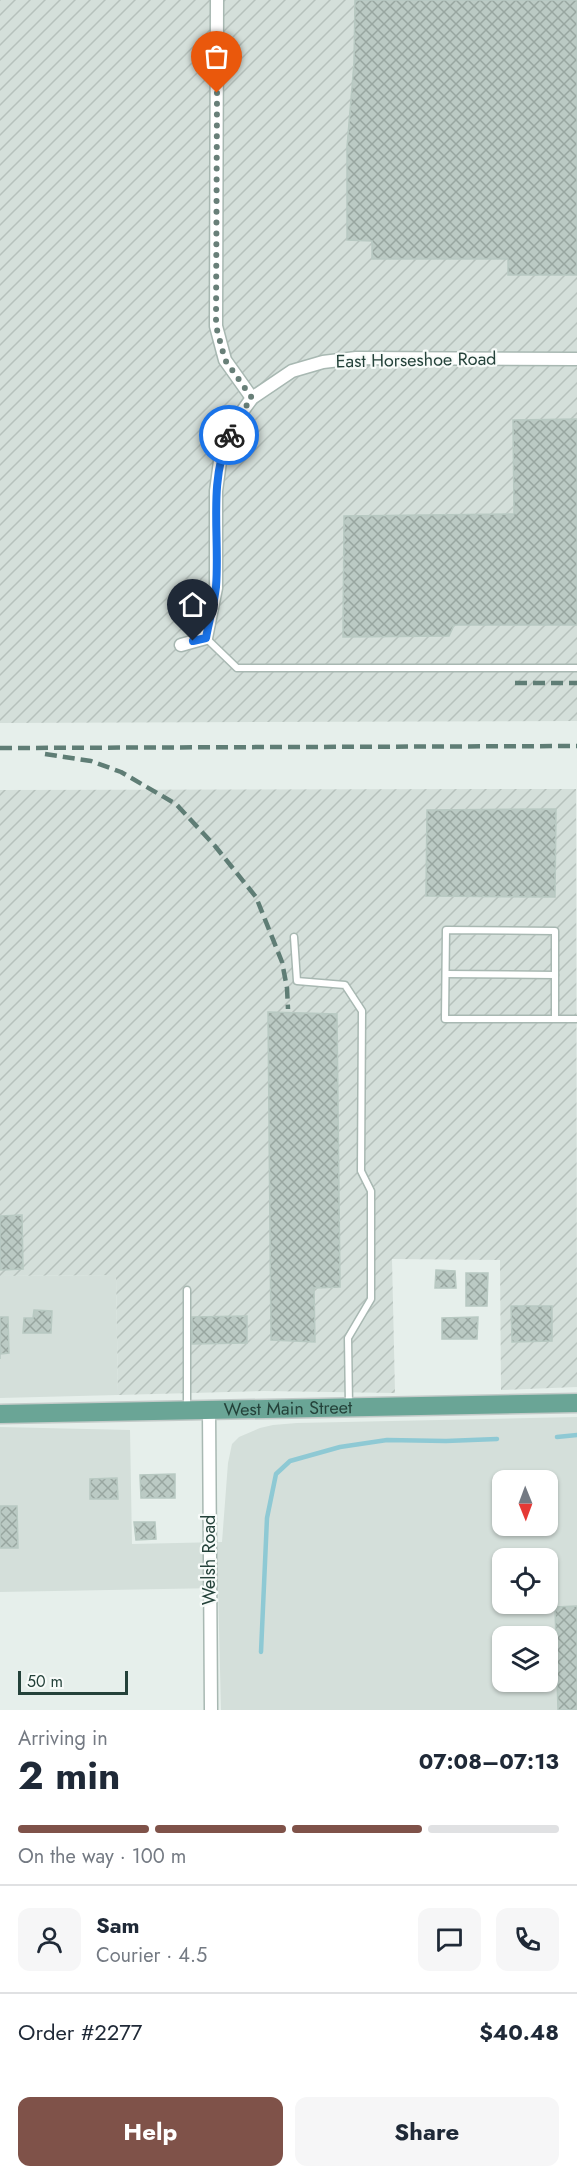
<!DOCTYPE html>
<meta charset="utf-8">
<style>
:root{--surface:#fff;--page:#f6f6f7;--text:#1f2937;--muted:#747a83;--line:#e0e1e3;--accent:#7f5249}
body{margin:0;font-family:Jost,sans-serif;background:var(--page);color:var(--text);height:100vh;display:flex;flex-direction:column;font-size:22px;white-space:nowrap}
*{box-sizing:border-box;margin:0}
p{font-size:20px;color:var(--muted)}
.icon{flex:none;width:33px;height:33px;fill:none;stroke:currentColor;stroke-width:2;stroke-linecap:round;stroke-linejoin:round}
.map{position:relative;height:1710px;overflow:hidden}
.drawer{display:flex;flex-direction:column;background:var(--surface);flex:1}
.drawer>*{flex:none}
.needle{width:39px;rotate:179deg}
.fabs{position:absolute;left:492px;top:1470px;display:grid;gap:12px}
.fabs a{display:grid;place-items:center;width:66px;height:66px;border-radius:12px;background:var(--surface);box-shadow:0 2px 4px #0004;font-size:30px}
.scale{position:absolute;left:18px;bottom:15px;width:110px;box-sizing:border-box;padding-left:6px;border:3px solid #24423a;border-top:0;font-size:16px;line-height:21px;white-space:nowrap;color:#24423a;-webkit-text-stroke:4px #f7fbf9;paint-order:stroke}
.pin{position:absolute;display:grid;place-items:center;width:51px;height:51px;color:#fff;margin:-62px -26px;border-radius:50% 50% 50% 0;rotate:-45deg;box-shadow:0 0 6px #0007}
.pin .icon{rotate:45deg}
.courier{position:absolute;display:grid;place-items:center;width:60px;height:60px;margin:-30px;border:4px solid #1a73e8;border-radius:50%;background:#fff;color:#222;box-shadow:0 2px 8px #0007}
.headline em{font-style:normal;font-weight:700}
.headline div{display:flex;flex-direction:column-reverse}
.headline{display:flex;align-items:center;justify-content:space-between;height:102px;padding:0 18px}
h1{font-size:39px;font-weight:700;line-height:45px}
.bar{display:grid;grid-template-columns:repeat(4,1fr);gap:9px 6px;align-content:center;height:72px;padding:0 18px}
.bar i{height:8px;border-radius:4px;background:var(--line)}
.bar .selected{background:var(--accent)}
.bar p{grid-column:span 4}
.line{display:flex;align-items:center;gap:15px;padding:0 18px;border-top:2px solid var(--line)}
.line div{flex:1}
.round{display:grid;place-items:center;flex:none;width:63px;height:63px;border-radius:12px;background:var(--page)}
.cta{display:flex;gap:12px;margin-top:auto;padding:12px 18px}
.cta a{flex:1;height:69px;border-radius:12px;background:var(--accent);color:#fff;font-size:24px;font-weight:700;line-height:69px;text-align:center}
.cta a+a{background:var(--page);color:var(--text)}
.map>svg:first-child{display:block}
</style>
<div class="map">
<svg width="577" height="1710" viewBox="0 0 577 1710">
<defs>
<pattern id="industrial-furrows" width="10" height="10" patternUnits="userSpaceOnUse" patternTransform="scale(1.5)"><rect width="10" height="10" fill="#d4dfda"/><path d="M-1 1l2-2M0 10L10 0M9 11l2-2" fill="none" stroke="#b6c1bc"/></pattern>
<pattern id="building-cross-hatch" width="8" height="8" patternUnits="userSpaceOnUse" patternTransform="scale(1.5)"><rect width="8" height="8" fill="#bbcac4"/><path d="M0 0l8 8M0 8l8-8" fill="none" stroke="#98a6a0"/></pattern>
</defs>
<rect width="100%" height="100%" fill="#e6efeb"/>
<g fill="#d4dfda" fill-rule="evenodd">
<polygon points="116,1275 118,1395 0,1398 0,1276"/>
<path d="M577,1417V1710H221L218,1588L0,1592V1427L130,1430L132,1544L222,1542L228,1463L232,1444L239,1437L260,1428L273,1425L297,1423ZM502,1480H548V1526H502ZM502,1558H548V1604H502ZM502,1636H548V1682H502Z"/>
</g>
<g fill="url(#industrial-furrows)">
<polygon points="0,0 577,0 577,721 0,723"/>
<polygon points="576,789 577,1387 501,1390 500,1260 392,1259 395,1393 264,1391 118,1395 116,1275 0,1276 0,790"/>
</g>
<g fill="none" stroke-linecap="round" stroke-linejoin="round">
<g stroke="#8ec9d4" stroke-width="4.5">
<polyline points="557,1437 577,1435"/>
<polyline points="261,1652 267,1518 276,1474 290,1461 340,1447 387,1440 446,1441 497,1439"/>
</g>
</g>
<g fill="url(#building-cross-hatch)" stroke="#b8c9c2" stroke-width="1.5">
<polygon points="355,0 577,0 577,275 508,275 508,259 372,259 372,241 347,240 347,147 354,63"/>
<polygon points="577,419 577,625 454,625 449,636 343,637 344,516 514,514 513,420"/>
<polygon points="556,809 555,897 426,896 427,810"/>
<polygon points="268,1012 337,1014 340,1287 314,1288 315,1342 271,1340"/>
<polygon points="22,1215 23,1269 0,1270 0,1216"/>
<polygon points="436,1270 455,1271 456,1288 435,1288"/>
<polygon points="466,1273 488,1273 487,1306 466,1306"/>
<polygon points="511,1306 552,1306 552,1341 512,1342"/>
<polygon points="34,1310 52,1311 51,1333 23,1333 24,1318 33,1318"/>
<polygon points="247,1316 247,1343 192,1344 192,1317"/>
<polygon points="0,1317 8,1317 9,1353 0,1354 0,1359"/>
<polygon points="478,1317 477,1339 442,1339 442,1318"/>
<polygon points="175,1474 175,1498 141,1498 140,1475"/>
<polygon points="117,1478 118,1499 90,1499 90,1479"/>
<polygon points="0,1506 17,1506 18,1548 0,1548"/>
<polygon points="134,1522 155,1522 156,1539 136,1540"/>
<polygon points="577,1606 577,1710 558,1710 555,1607"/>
</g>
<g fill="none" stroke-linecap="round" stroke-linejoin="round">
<g stroke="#a8b8b2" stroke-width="9">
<g id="lane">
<polyline points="206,638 237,668 577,668"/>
<polyline points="294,937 297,981 345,985 362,1011 361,1171 371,1191 371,1299 348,1338 349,1406"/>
<polyline points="446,974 555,975"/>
<polyline points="555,1019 555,931 446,930 445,1019 577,1019"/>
<polyline points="187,1290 187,1409"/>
</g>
</g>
<g stroke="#a8b8b2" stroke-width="15">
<g id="street">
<polyline points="217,0 216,326 225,360 252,398"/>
<polyline points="181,645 206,638 216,588 216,491 221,454 236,420 252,398 292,371 323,362 356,358 577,359"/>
<polyline points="209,1410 211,1710"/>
</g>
</g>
<g stroke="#c2cac8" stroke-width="21">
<g id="primary">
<path id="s1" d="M0,1414L577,1403"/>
</g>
</g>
<use href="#lane" stroke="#fff" stroke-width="6"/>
<use href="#street" stroke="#fff" stroke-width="12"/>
<use href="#primary" stroke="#6aa596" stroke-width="18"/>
<g stroke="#5f7d75" stroke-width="4.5" stroke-dasharray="12 6" stroke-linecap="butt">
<polyline points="515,683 577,683"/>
<polyline points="0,748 577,746"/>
<polyline points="45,754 91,761 121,772 176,804 215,846 256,897 282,962 287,988 288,1009"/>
</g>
</g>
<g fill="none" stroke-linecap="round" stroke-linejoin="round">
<polyline stroke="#687f78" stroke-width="6" stroke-dasharray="0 10.8" points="217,93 216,326 225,360 252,398 236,420 229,435"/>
<path stroke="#1a73e8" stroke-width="8" d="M193,641L206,638C209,621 214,604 216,587C220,536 208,484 229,435"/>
</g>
<g text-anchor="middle" stroke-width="4.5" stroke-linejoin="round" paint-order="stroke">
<g font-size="18" fill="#24423a" stroke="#f7fbf9">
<text transform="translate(416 360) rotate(-1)" y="6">East Horseshoe Road</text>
<text dy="6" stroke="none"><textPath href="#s1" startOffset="288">West Main Street</textPath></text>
<text transform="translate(209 1560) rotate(-90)" y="6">Welsh Road</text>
</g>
</g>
</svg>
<div class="fabs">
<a><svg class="needle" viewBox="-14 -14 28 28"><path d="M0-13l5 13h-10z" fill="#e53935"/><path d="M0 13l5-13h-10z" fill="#747a83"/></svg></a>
<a><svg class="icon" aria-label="locate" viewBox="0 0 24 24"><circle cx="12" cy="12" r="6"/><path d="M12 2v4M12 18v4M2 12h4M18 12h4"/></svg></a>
<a><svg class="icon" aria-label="layers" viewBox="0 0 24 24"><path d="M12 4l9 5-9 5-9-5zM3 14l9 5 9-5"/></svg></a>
</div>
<div class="scale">50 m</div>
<div class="pin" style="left:217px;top:93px;background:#ea580c"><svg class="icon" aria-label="bag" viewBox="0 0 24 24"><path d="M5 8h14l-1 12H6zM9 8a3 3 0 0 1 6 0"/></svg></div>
<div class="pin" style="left:193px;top:641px;background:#1f2937"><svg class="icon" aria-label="home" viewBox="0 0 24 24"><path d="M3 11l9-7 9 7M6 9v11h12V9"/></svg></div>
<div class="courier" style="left:229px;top:435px"><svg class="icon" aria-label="bike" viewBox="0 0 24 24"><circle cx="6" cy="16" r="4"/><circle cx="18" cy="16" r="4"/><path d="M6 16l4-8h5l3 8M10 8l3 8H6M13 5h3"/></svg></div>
</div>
<section class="drawer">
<div class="headline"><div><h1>2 min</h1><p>Arriving in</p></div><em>07:08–07:13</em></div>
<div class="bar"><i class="selected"></i><i class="selected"></i><i class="selected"></i><i></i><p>On the way · 100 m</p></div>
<div class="line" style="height:108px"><a class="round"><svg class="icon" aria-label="person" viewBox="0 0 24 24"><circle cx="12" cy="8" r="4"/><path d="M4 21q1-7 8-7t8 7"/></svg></a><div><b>Sam</b><p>Courier · 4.5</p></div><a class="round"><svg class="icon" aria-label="chat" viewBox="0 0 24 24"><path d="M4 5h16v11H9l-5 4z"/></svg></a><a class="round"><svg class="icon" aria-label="phone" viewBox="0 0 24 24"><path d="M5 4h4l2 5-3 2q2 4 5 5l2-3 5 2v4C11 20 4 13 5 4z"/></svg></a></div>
<div class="line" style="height:78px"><div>Order #2277</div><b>$40.48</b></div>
<div class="cta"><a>Help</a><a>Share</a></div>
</section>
